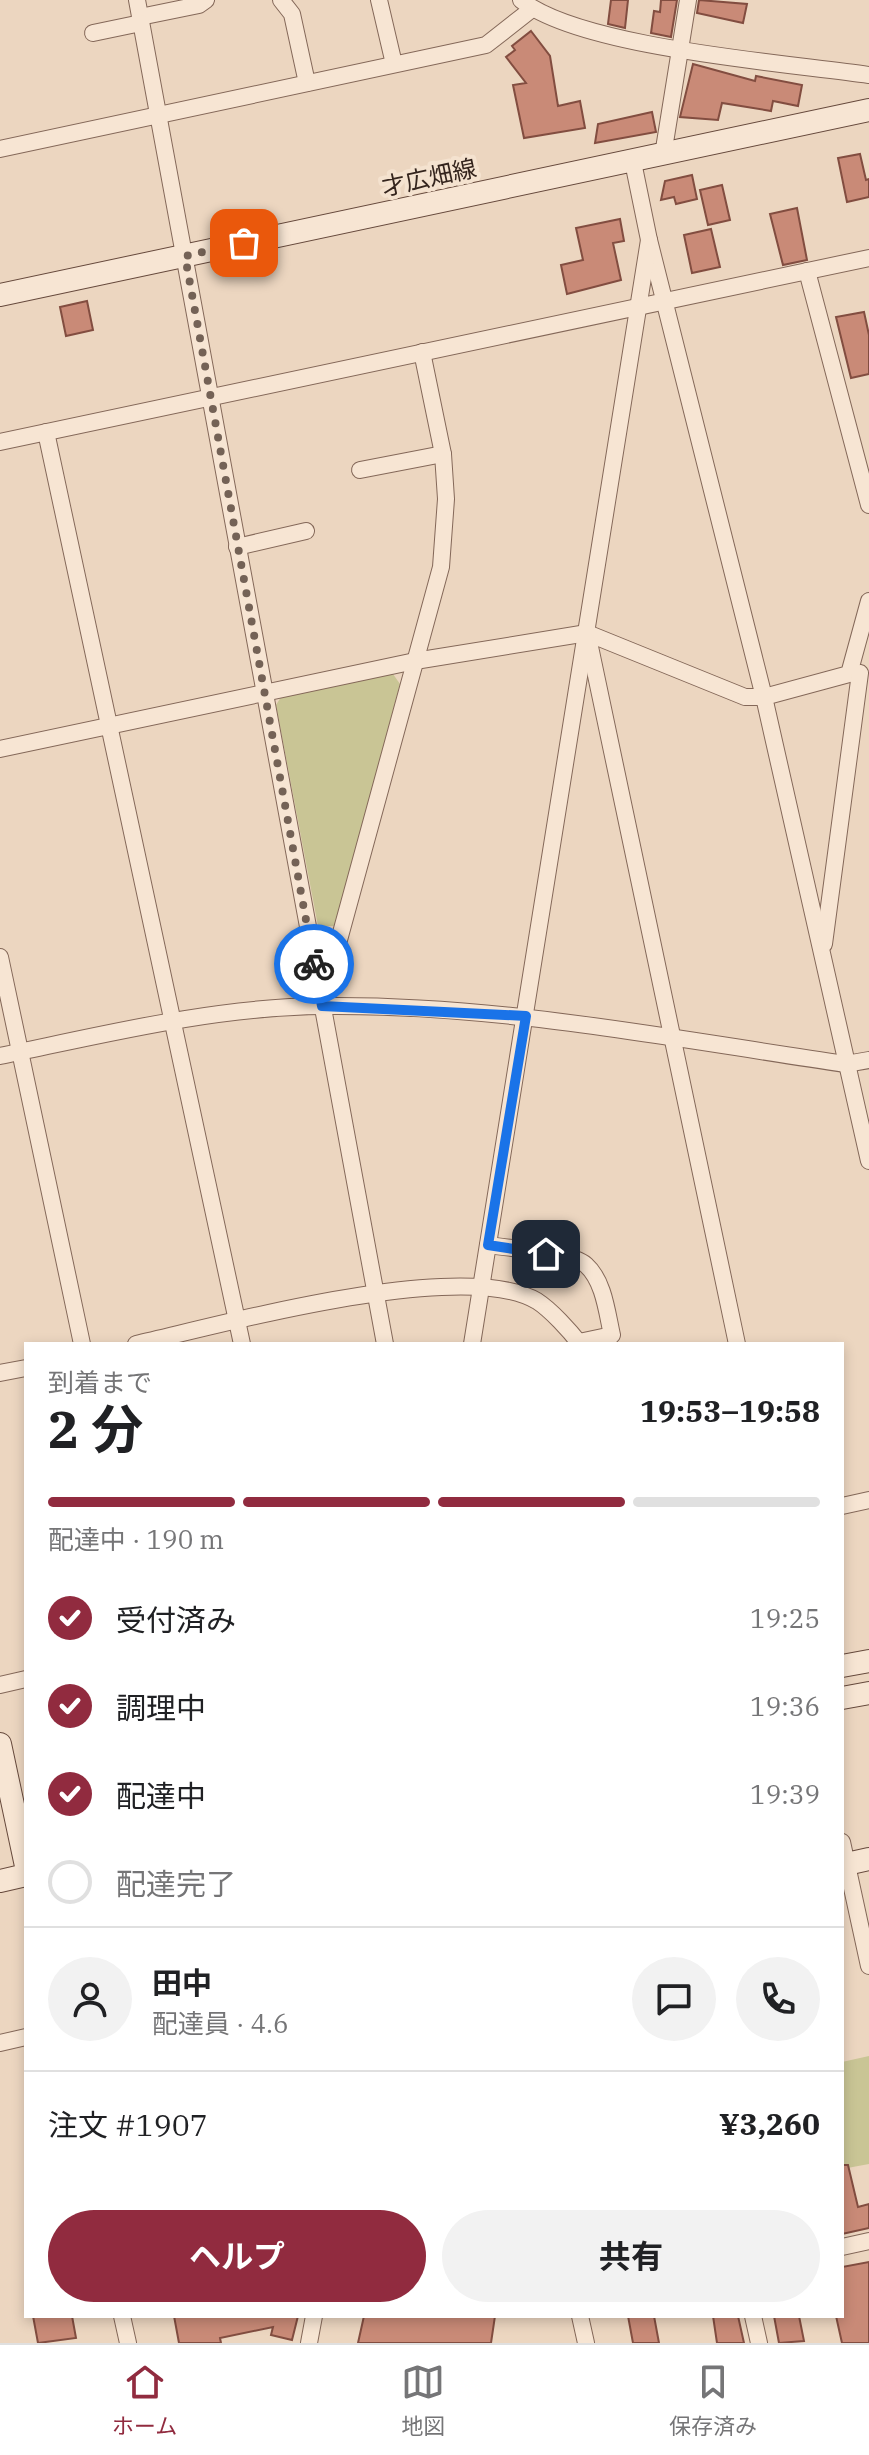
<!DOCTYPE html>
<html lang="ja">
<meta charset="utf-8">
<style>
:root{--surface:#fff;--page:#f2f2f2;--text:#202124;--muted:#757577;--line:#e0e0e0;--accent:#912b3f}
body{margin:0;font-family:"IBM Plex Serif","Noto Sans JP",serif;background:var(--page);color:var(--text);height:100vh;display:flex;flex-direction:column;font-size:30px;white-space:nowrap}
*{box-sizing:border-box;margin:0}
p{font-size:26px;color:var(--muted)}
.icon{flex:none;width:44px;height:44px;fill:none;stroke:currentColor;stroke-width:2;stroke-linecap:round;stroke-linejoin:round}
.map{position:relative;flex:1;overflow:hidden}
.details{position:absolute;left:24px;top:1342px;width:820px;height:976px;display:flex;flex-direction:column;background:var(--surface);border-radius:0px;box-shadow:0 4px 12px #0003}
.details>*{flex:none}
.pin{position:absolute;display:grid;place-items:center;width:68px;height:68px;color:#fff;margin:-34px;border-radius:16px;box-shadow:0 4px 12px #0006}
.courier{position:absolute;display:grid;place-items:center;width:80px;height:80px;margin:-40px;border:6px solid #1a73e8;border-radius:50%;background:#fff;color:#222;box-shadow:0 2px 10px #0007}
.overview em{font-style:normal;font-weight:700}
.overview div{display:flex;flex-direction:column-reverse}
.overview{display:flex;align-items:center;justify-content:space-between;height:136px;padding:0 24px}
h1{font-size:52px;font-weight:700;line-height:60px}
.bar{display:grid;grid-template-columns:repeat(4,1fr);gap:12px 8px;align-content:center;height:96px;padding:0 24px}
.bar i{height:10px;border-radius:6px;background:var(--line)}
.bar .active{background:var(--accent)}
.bar p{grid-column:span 4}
.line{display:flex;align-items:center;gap:20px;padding:0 24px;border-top:2px solid var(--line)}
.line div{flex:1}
.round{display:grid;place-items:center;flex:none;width:84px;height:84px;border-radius:42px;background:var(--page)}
ol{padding:0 24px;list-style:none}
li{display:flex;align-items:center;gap:24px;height:88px}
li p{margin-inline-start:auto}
li .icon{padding:8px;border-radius:50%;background:var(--accent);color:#fff;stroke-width:4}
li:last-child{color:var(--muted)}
li i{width:44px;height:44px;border:4px solid var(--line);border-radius:50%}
.cta{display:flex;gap:16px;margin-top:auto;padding:16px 24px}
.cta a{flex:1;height:92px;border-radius:48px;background:var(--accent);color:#fff;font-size:32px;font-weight:700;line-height:92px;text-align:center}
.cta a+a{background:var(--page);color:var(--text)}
.tab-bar{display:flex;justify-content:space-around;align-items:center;height:112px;border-top:2px solid var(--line);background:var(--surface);font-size:22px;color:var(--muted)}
.tab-bar a{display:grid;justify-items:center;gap:4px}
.tab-bar .active{color:var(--accent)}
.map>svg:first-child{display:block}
</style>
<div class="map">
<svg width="869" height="2343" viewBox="0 0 869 2343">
<rect width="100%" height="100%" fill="#ecd6c0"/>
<g fill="#c9c595">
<polygon points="393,674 400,684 335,926 318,926 276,705 281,697"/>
<polygon points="869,2056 869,2164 842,2169 842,2062"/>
</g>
<g fill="#c98a77" stroke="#824d40" stroke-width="2">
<polygon points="611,0 628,0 625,28 608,24"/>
<polygon points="661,0 677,0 671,37 651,33 654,11 660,12"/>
<polygon points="699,0 747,4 743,23 697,13"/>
<polygon points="531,31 550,56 558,106 580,101 585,128 524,138 513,85 526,83 506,57 515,50 512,46"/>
<polygon points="693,64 755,81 756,76 802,85 798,106 773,101 771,111 722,103 718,120 680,117"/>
<polygon points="652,112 656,132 595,143 598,124"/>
<polygon points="860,154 866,180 869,179 869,197 847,202 838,158"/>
<polygon points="692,175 697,199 676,204 674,197 661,200 665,181"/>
<polygon points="722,185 730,220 708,225 700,190"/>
<polygon points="797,208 807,260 783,265 770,214"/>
<polygon points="620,219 624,241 613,243 621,280 567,294 561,265 583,260 576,228"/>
<polygon points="711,229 720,267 692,273 684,235"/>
<polygon points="87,301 93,330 66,336 60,307"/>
<polygon points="864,312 869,335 869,374 851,378 836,317"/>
<polygon points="842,2165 848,2165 858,2207 869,2204 869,2228 842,2234"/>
<polygon points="869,2262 869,2343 842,2343 836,2316 842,2316 842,2267"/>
<polygon points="33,2316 72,2316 76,2338 38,2343"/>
<polygon points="174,2316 298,2316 292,2340 271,2335 273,2327 220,2338 221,2343 179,2343"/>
<polygon points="364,2316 495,2316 491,2343 358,2343"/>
<polygon points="628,2316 654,2316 659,2343 633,2343"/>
<polygon points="713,2316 738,2316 744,2343 717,2343"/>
<polygon points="774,2316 799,2316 804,2341 779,2343"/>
</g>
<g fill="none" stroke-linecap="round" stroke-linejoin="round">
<g stroke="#846859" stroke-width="18">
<g id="street">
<polyline points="137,0 385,1344"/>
<polyline points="281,0 292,14 307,83"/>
<polyline points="379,0 394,64"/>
<path d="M521,0C581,48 786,63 869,75"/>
<polyline points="140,17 199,5 206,0"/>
<polyline points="93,33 141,23"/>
<polyline points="0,149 486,45 532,9"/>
<polyline points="663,155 688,0"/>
<polyline points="633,162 649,240 764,697 869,1161"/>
<polyline points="807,271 869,505"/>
<polyline points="46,432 242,1344"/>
<polyline points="0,442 869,258"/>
<polyline points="360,470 443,454"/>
<polyline points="237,547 306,531"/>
<polyline points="589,642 737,1344"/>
<polyline points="0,749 415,661 587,633 745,697 764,697 849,674 869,601"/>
<polyline points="824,944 860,673"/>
<polyline points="0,957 82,1344"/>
<polyline points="313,958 336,951 441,567 446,499 443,454 422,352"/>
<path d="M0,1056C106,1034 214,1007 323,1006C499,1004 673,1039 846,1064L869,1060"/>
<path d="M488,1245C511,1249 570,1251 586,1265C604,1281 607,1313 612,1335L579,1342"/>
<path d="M136,1344C221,1325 463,1257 537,1301C551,1310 570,1331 580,1344"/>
<polyline points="472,1344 649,240"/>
<polyline points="0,1373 26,1368"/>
<polyline points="842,1506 869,1500"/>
<polyline points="0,1685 26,1679"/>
<polyline points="842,1842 869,1966"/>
<polyline points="0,2043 26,2037"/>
<polyline points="842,2247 869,2241"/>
<polyline points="122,2316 128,2343"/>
<polyline points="580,2316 586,2343"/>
<polyline points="753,2316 759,2343"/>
<polyline points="309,2343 314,2316"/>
</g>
</g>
<g stroke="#66493c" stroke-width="24">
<g id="secondary">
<polyline points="0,295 869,110"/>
<polyline points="842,1666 869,1661"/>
<polyline points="842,1698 869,1693"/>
<polyline points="0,1744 26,1866"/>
<polyline points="842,1865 869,1859"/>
<polyline points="0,1881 26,1875"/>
</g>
</g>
<use href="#street" stroke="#f7e5d3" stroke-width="16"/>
<use href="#secondary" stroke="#f7e5d3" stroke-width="22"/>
</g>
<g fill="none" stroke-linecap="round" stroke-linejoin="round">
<polyline stroke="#746256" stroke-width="8" stroke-dasharray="0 14.4" points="244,243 185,256 314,964"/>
<polyline stroke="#1a73e8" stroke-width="10" points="314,964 322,1006 526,1016 488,1245 546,1254"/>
</g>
<g text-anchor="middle" stroke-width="8" stroke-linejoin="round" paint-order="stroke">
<g font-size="24" fill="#34241d" stroke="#f4e2cf">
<text transform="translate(429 178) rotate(-12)" y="8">才広畑線</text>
</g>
</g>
</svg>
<div class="pin" style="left:244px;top:243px;background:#ea580c"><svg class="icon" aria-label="bag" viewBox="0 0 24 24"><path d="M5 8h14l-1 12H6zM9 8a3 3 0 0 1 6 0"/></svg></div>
<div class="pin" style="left:546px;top:1254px;background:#1f2937"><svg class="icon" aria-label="home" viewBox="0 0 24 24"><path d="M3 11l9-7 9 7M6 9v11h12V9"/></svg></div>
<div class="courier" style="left:314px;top:964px"><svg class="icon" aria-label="bike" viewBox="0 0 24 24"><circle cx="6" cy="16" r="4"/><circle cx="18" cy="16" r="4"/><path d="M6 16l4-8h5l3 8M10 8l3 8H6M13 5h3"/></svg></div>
<section class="details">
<div class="overview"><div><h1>2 分</h1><p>到着まで</p></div><em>19:53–19:58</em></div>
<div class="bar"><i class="active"></i><i class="active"></i><i class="active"></i><i></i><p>配達中 · 190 m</p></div>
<ol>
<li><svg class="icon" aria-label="check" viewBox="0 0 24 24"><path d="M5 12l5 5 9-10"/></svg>受付済み<p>19:25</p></li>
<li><svg class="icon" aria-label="check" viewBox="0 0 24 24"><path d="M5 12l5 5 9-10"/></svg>調理中<p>19:36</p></li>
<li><svg class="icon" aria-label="check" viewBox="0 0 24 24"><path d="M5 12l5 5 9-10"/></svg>配達中<p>19:39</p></li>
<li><i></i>配達完了</li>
</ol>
<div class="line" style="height:144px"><a class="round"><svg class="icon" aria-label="person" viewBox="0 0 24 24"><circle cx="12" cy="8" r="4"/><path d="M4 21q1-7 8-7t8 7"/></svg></a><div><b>田中</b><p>配達員 · 4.6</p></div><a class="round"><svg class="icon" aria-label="chat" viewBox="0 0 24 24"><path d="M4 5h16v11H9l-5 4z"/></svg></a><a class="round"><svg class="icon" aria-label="phone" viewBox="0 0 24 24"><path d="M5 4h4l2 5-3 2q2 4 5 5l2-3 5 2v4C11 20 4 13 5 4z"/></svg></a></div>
<div class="line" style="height:104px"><div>注文 #1907</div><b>¥3,260</b></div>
<div class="cta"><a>ヘルプ</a><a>共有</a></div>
</section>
</div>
<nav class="tab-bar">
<a class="active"><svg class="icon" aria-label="home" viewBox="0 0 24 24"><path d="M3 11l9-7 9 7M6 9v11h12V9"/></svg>ホーム</a>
<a><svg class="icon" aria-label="map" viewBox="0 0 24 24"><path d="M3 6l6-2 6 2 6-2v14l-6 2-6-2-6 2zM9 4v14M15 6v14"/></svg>地図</a>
<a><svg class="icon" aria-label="saved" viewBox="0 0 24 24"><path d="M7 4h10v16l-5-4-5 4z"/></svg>保存済み</a>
</nav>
